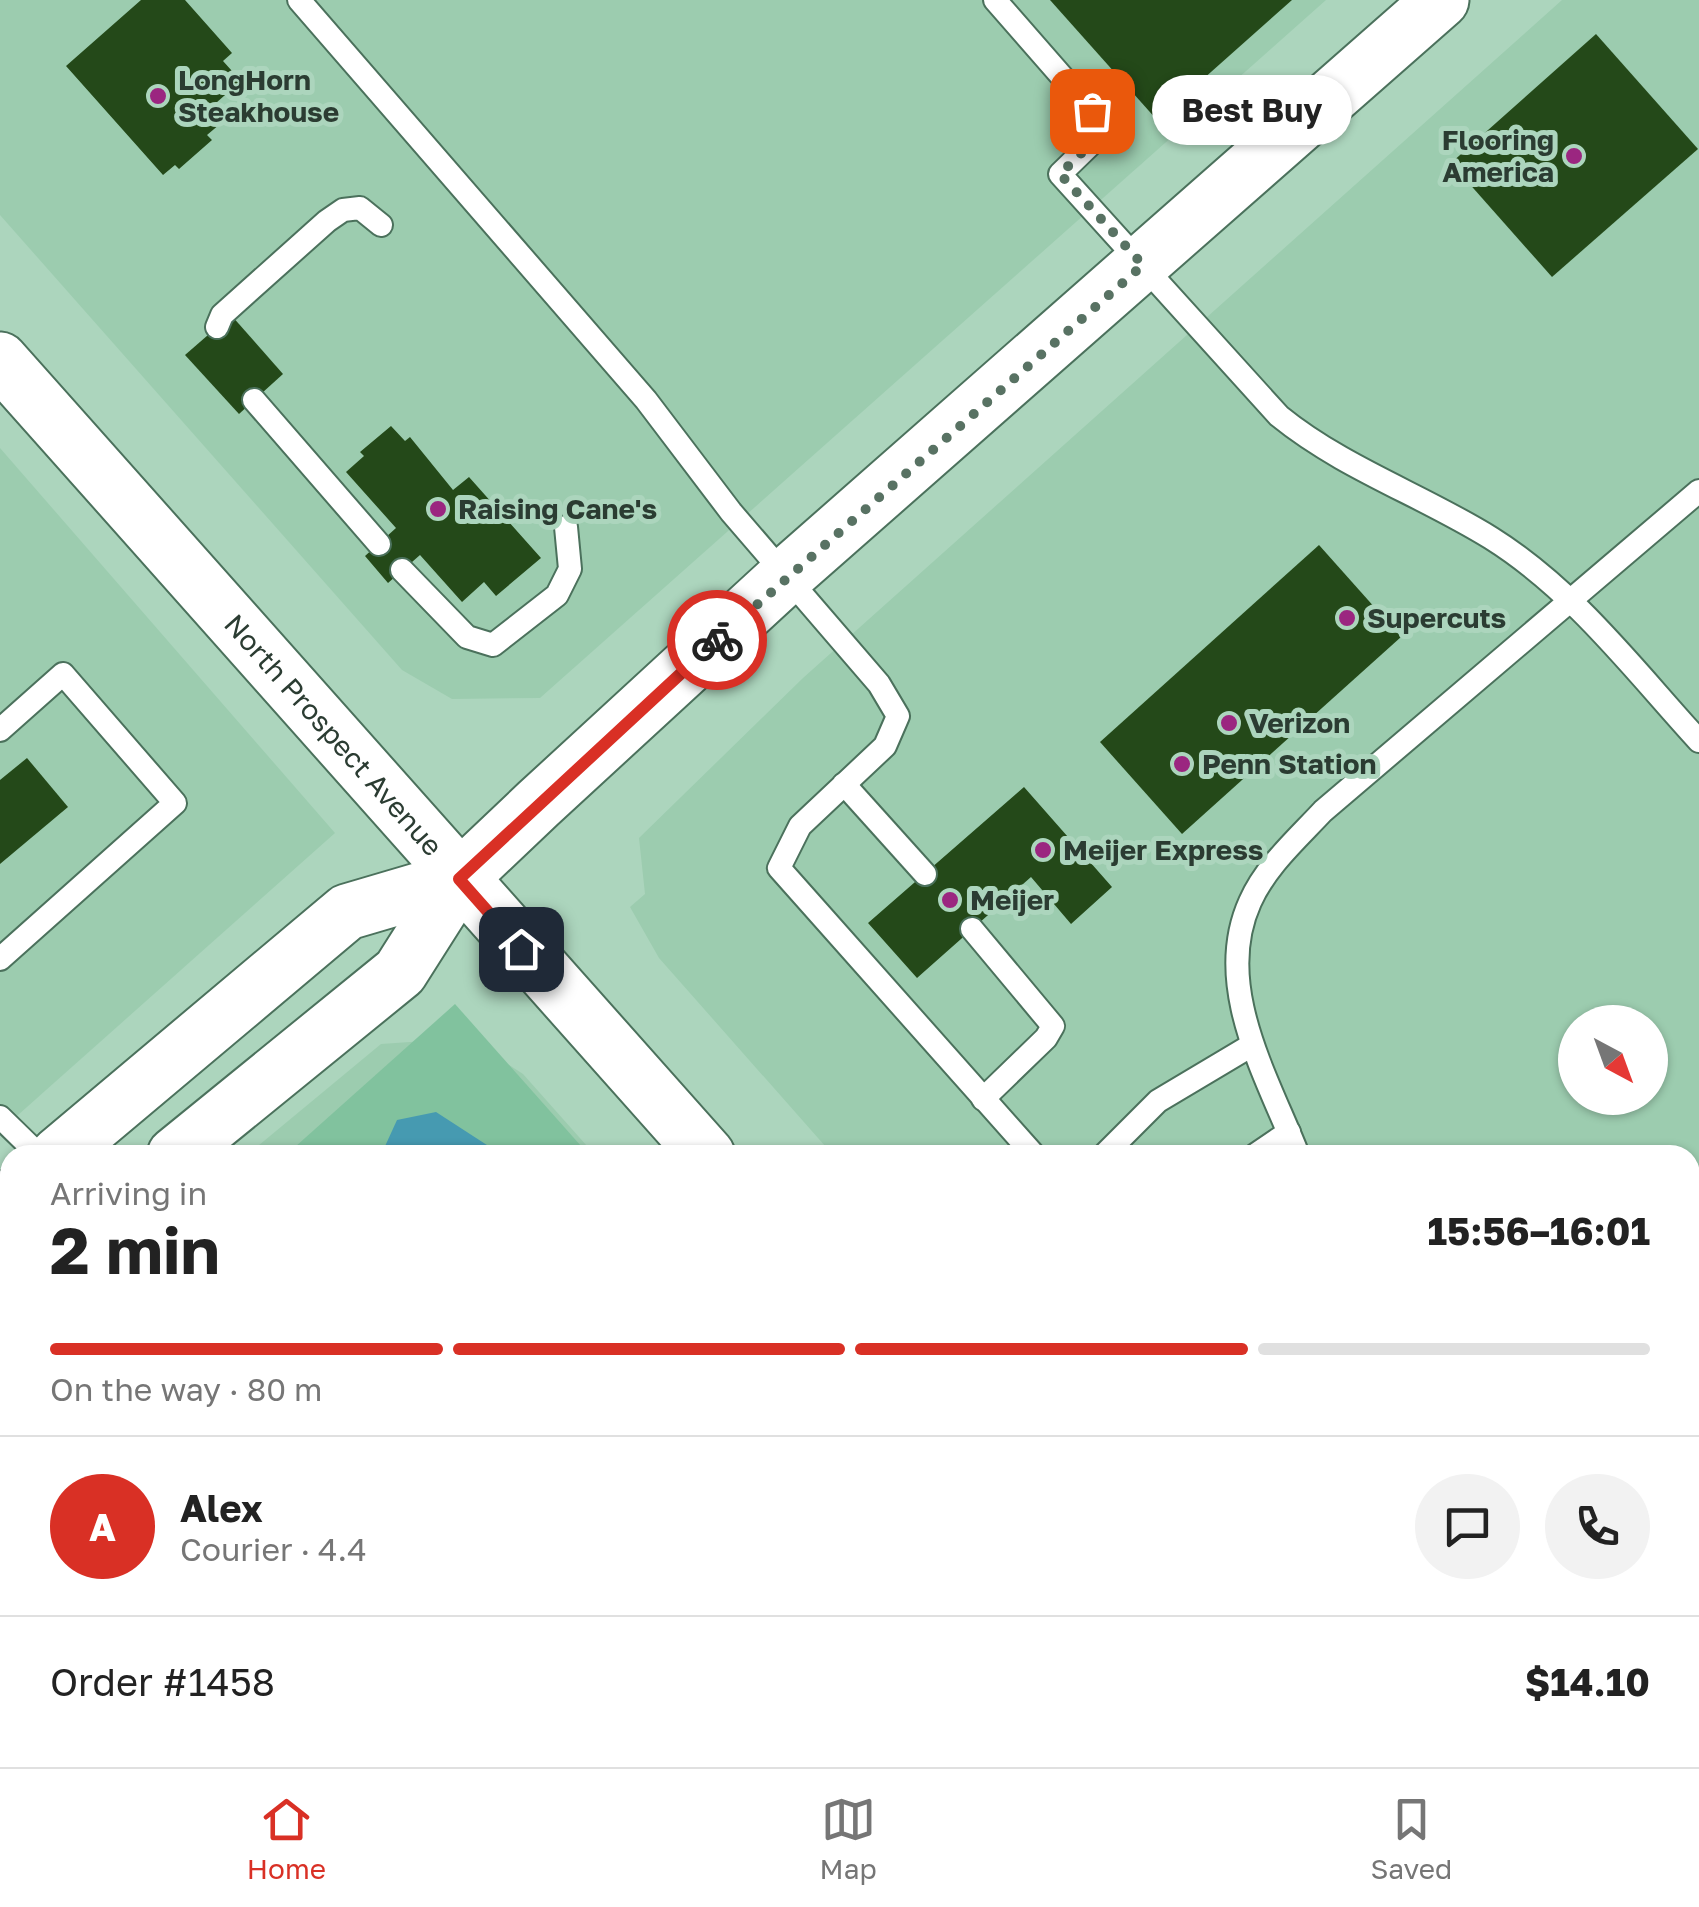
<!DOCTYPE html>
<meta charset="utf-8">
<style>
:root{--surface:#fff;--page:#f2f2f2;--text:#222;--muted:#767676;--line:#e0e0e0;--accent:#d93025}
body{margin:0;font-family:"Golos Text",sans-serif;background:var(--page);color:var(--text);height:100vh;display:flex;flex-direction:column;font-size:38px;white-space:nowrap}
*{box-sizing:border-box;margin:0}
p{font-size:32px;color:var(--muted)}
.icon{flex:none;width:55px;height:55px;fill:none;stroke:currentColor;stroke-width:2;stroke-linecap:round;stroke-linejoin:round}
.map{position:relative;flex:1;overflow:hidden}
.sheet{position:absolute;left:0px;top:1145px;width:1700px;height:622px;display:flex;flex-direction:column;background:var(--surface);border-radius:30px 30px 0 0;box-shadow:0 2px 8px #0004}
.sheet>*{flex:none}
.needle{width:65px;rotate:139deg}
.fabs{position:absolute;left:1558px;top:1005px;display:grid;gap:20px}
.fabs a{display:grid;place-items:center;width:110px;height:110px;border-radius:50%;background:var(--surface);box-shadow:0 2px 8px #0004;font-size:50px}
.pin{position:absolute;display:grid;place-items:center;width:85px;height:85px;color:#fff;margin:-42px;border-radius:20px;box-shadow:0 5px 15px #0006}
.courier{position:absolute;display:grid;place-items:center;width:100px;height:100px;margin:-50px;border:8px solid #d93025;border-radius:50%;background:#fff;color:#222;box-shadow:0 2px 12px #0007}
.bubble{position:absolute;height:70px;border-radius:35px;background:var(--surface);box-shadow:0 2px 8px #0004;font-size:32px;font-weight:700;line-height:70px;text-align:center}
.head em{font-style:normal;font-weight:700}
.head div{display:flex;flex-direction:column-reverse}
.head{display:flex;align-items:center;justify-content:space-between;height:170px;padding:0 50px}
h1{font-size:65px;font-weight:700;line-height:75px}
.bar{display:grid;grid-template-columns:repeat(4,1fr);gap:15px 10px;align-content:center;height:120px;padding:0 50px}
.bar i{height:12px;border-radius:8px;background:var(--line)}
.bar .current{background:var(--accent)}
.bar p{grid-column:span 4}
.line{display:flex;align-items:center;gap:25px;padding:0 50px;border-top:2px solid var(--line)}
.line div{flex:1}
.round{display:grid;place-items:center;flex:none;width:105px;height:105px;border-radius:52px;background:var(--page)}
.tabs{display:flex;justify-content:space-around;align-items:center;height:140px;border-top:2px solid var(--line);background:var(--surface);font-size:28px;color:var(--muted)}
.tabs a{display:grid;justify-items:center;gap:5px}
.tabs .current{color:var(--accent)}
.map>svg:first-child{display:block}
</style>
<div class="map">
<svg width="1699" height="1767" viewBox="0 0 1699 1767">
<rect width="100%" height="100%" fill="#acd5bd"/>
<g fill="#9cccaf" fill-rule="evenodd">
<polygon points="0,0 1326,0 540,698 452,699 402,670 0,215"/>
<path d="M1562,0H1699V1767H1399L1394,1758H1690V1155H833L659,958L630,907L645,894L639,838L803,678ZM1575,1022H1650V1098H1575Z"/>
<polygon points="0,448 335,833 0,1131"/>
<polygon points="468,1038 523,1074 595,1155 247,1155 381,1044"/>
<polygon points="10,1358 10,1758 1114,1758 1117,1767 0,1767 0,1367"/>
</g>
<polygon fill="#81c29e" points="455,1004 589,1155 286,1155"/>
<polygon fill="#469ab1" points="436,1112 490,1147 495,1155 381,1155 397,1120"/>
<g fill="#244919">
<polygon points="141,0 185,0 232,53 223,61 241,81 208,110 220,124 207,135 212,140 179,169 175,165 163,175 66,66"/>
<polygon points="1050,0 1292,0 1157,120"/>
<polygon points="1596,34 1698,149 1552,277 1451,163"/>
<polygon points="231,315 283,374 239,414 185,355"/>
<polygon points="391,426 405,441 410,437 453,490 469,477 541,558 496,596 484,582 462,602 420,555 388,583 365,556 396,528 346,472 364,456 360,452"/>
<polygon points="1319,545 1401,637 1182,834 1100,742"/>
<polygon points="27,758 68,807 0,864 0,780"/>
<polygon points="1024,787 1112,887 1071,924 1031,877 917,978 868,923"/>
<polygon points="5,1651 10,1657 10,1758 100,1758 108,1767 0,1767 0,1656"/>
<polygon points="350,1758 515,1758 505,1767 358,1767"/>
<polygon points="740,1758 802,1758 810,1767 729,1767"/>
</g>
<g fill="none" stroke-linecap="round" stroke-linejoin="round">
<g stroke="#4b715c" stroke-width="26">
<g id="lane">
<polyline points="299,0 646,400 731,512 879,684 898,716 885,746 800,826 779,868 1034,1155"/>
<path d="M995,0L1092,111L1095,140L1060,174L1279,416C1343,468 1422,495 1491,538C1574,590 1634,670 1699,741"/>
<polyline points="217,327 222,315 327,221 343,210 360,208 381,225"/>
<polyline points="254,400 379,544"/>
<polyline points="402,570 467,637 493,645 557,595 570,569 566,527"/>
<polyline points="0,730 63,674 175,803 0,959"/>
<polyline points="844,784 925,874"/>
<polyline points="972,929 1053,1026 1046,1038 983,1099"/>
<polyline points="0,1117 39,1155"/>
<polyline points="1104,1155 1158,1101 1252,1045"/>
<polyline points="1255,1155 1289,1132"/>
<path d="M1298,1155C1268,1078 1212,986 1250,902C1266,866 1297,839 1323,811L1699,491"/>
<polyline points="1690,1574 1699,1584"/>
<polyline points="0,1607 10,1618"/>
<polyline points="1690,1679 1699,1689"/>
<polyline points="135,1758 143,1767"/>
<polyline points="283,1758 291,1767"/>
<polyline points="1036,1758 1037,1767"/>
<polyline points="580,1767 590,1758"/>
<polyline points="693,1767 703,1758"/>
</g>
</g>
<g stroke="#4b715c" stroke-width="59">
<g id="secondary">
<polyline points="58,1155 347,912 459,879"/>
<polyline points="175,1155 400,972 459,879 538,804 786,576 1441,0"/>
<polyline points="0,1206 10,1197"/>
<polyline points="0,1304 10,1295"/>
</g>
</g>
<g stroke="#4b715c" stroke-width="59">
<g id="primary">
<path id="s1" d="M0,360L707,1155"/>
<polyline points="1244,1758 1253,1767"/>
</g>
</g>
<use href="#lane" stroke="#fff" stroke-width="22"/>
<use href="#secondary" stroke="#fff" stroke-width="55"/>
<use href="#primary" stroke="#fff" stroke-width="55"/>
</g>
<g fill="none" stroke-linecap="round" stroke-linejoin="round">
<polyline stroke="#587263" stroke-width="10" stroke-dasharray="0 18" points="717,640 1143,265 1060,174 1095,140 1092,111"/>
<polyline stroke="#d93025" stroke-width="12" points="521,949 459,879 717,640"/>
</g>
<g fill="#9b2680" stroke="#acd5bd" stroke-width="4">
<circle cx="158" cy="96" r="10"/>
<circle cx="1574" cy="156" r="10"/>
<circle cx="438" cy="509" r="10"/>
<circle cx="1347" cy="618" r="10"/>
<circle cx="1229" cy="723" r="10"/>
<circle cx="1182" cy="764" r="10"/>
<circle cx="1043" cy="850" r="10"/>
<circle cx="950" cy="900" r="10"/>
</g>
<g text-anchor="middle" stroke-width="10" stroke-linejoin="round" paint-order="stroke">
<g font-size="28" font-weight="bold" fill="#2b3c32" stroke="#acd5bd" text-anchor="start">
<text x="178" y="90">LongHorn<tspan x="178" dy="32">Steakhouse</tspan></text>
<text x="1554" y="150" text-anchor="end">Flooring<tspan x="1554" dy="32">America</tspan></text>
<text x="458" y="519">Raising Cane's</text>
<text x="1367" y="628">Supercuts</text>
<text x="1249" y="733">Verizon</text>
<text x="1202" y="774">Penn Station</text>
<text x="1063" y="860">Meijer Express</text>
<text x="970" y="910">Meijer</text>
</g>
<g font-size="28" fill="#2b3c32" stroke="#acd5bd">
<text dy="10" stroke="none"><textPath href="#s1" startOffset="502">North Prospect Avenue</textPath></text>
</g>
</g>
</svg>
<div class="fabs">
<a><svg class="needle" viewBox="-14 -14 28 28"><path d="M0-13l5 13h-10z" fill="#e53935"/><path d="M0 13l5-13h-10z" fill="#767676"/></svg></a>
</div>
<div class="pin" style="left:1092px;top:111px;background:#ea580c"><svg class="icon" aria-label="bag" viewBox="0 0 24 24"><path d="M5 8h14l-1 12H6zM9 8a3 3 0 0 1 6 0"/></svg></div>
<div class="pin" style="left:521px;top:949px;background:#1f2937"><svg class="icon" aria-label="home" viewBox="0 0 24 24"><path d="M3 11l9-7 9 7M6 9v11h12V9"/></svg></div>
<div class="courier" style="left:717px;top:640px"><svg class="icon" aria-label="bike" viewBox="0 0 24 24"><circle cx="6" cy="16" r="4"/><circle cx="18" cy="16" r="4"/><path d="M6 16l4-8h5l3 8M10 8l3 8H6M13 5h3"/></svg></div>
<div class="bubble" style="left:1152px;top:75px;width:200px">Best Buy</div>
<section class="sheet">
<div class="head"><div><h1>2 min</h1><p>Arriving in</p></div><em>15:56–16:01</em></div>
<div class="bar"><i class="current"></i><i class="current"></i><i class="current"></i><i></i><p>On the way · 80 m</p></div>
<div class="line" style="height:180px"><b class="round" style="background:var(--accent);color:#fff">A</b><div><b>Alex</b><p>Courier · 4.4</p></div><a class="round"><svg class="icon" aria-label="chat" viewBox="0 0 24 24"><path d="M4 5h16v11H9l-5 4z"/></svg></a><a class="round"><svg class="icon" aria-label="phone" viewBox="0 0 24 24"><path d="M5 4h4l2 5-3 2q2 4 5 5l2-3 5 2v4C11 20 4 13 5 4z"/></svg></a></div>
<div class="line" style="height:130px"><div>Order #1458</div><b>$14.10</b></div>
</section>
</div>
<nav class="tabs">
<a class="current"><svg class="icon" aria-label="home" viewBox="0 0 24 24"><path d="M3 11l9-7 9 7M6 9v11h12V9"/></svg>Home</a>
<a><svg class="icon" aria-label="map" viewBox="0 0 24 24"><path d="M3 6l6-2 6 2 6-2v14l-6 2-6-2-6 2zM9 4v14M15 6v14"/></svg>Map</a>
<a><svg class="icon" aria-label="saved" viewBox="0 0 24 24"><path d="M7 4h10v16l-5-4-5 4z"/></svg>Saved</a>
</nav>
